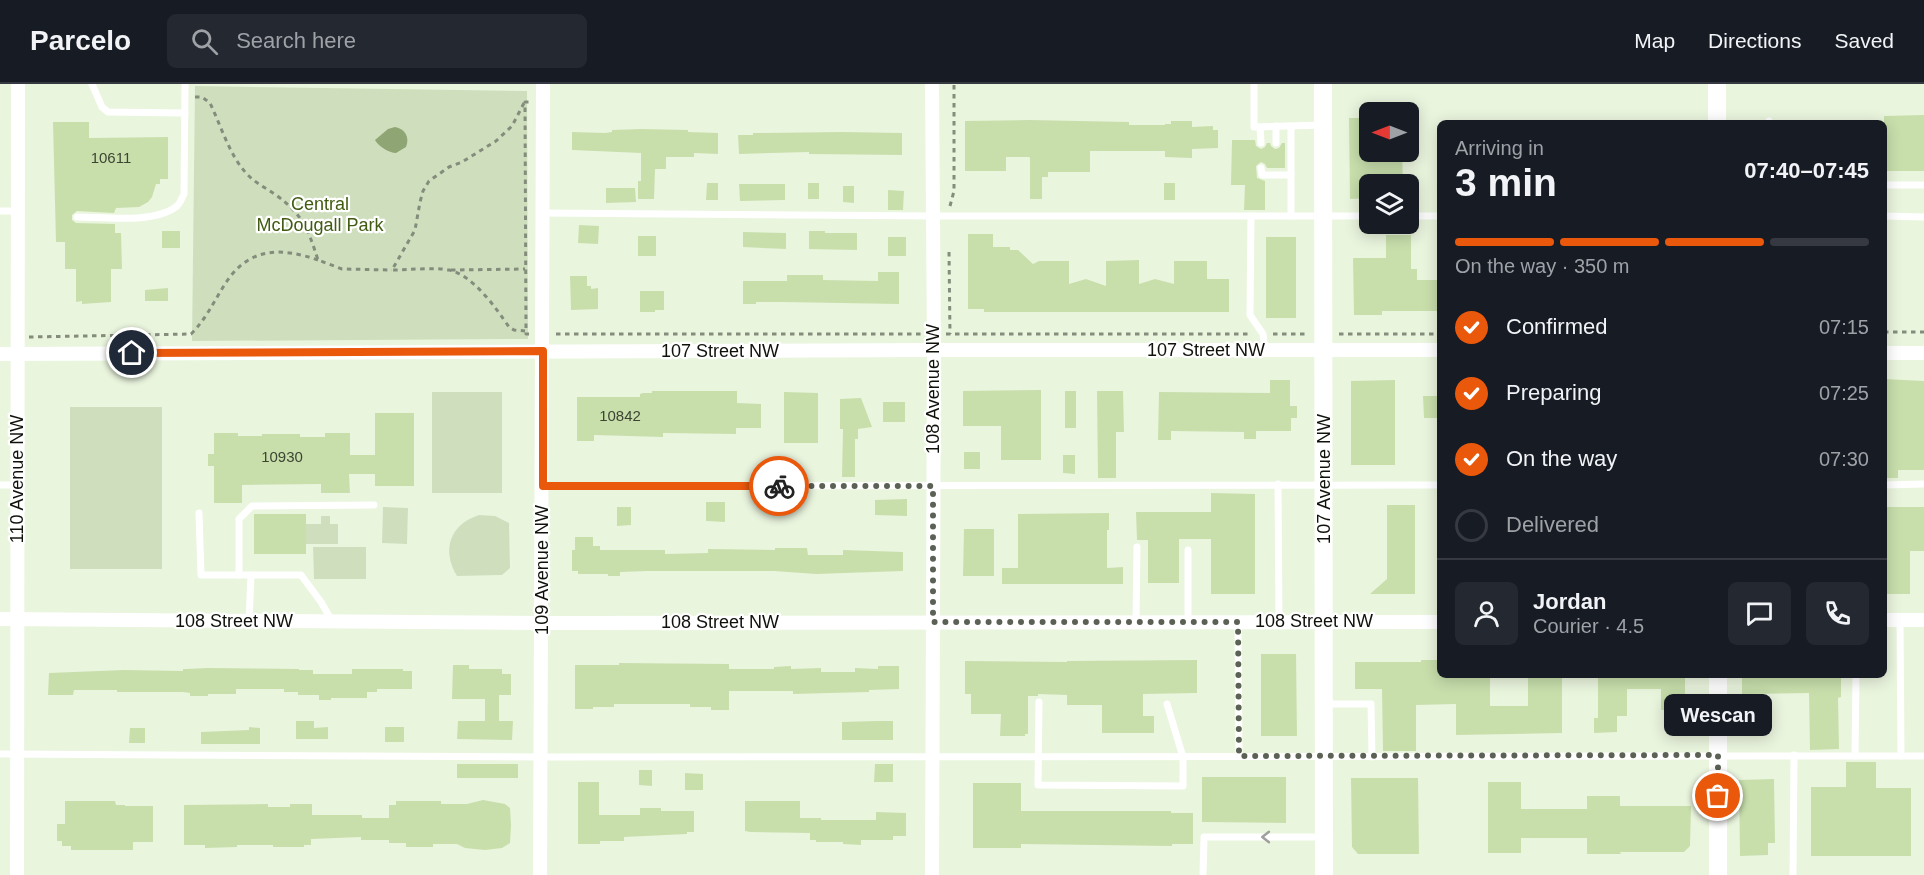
<!DOCTYPE html>
<meta charset="utf-8">
<style>
:root{--surface:#171b24;--page:#242831;--text:#f1f3f6;--muted:#9ea1a6;--line:#363941;--accent:#ea580c}
body{margin:0;font-family:Helvetica,sans-serif;background:var(--page);color:var(--text);height:100vh;display:flex;flex-direction:column;font-size:22px;white-space:nowrap}
*{box-sizing:border-box;margin:0}
p{font-size:20px;color:var(--muted)}
.icon{flex:none;width:33px;height:33px;fill:none;stroke:currentColor;stroke-width:2;stroke-linecap:round;stroke-linejoin:round}
.map{position:relative;flex:1;overflow:hidden}
.panel{position:absolute;left:1437px;top:36px;width:450px;height:558px;display:flex;flex-direction:column;background:var(--surface);border-radius:9px;box-shadow:0 3px 15px #0003}
.panel>*{flex:none}
.needle{width:39px;rotate:270deg}
.controls{position:absolute;left:1359px;top:18px;display:grid;gap:12px}
.controls a{display:grid;place-items:center;width:60px;height:60px;border-radius:9px;background:var(--surface);box-shadow:0 3px 15px #0003;font-size:30px}
.pin{position:absolute;display:grid;place-items:center;width:51px;height:51px;color:#fff;margin:-26px;border:3px solid #fff;border-radius:50%;box-shadow:0 2px 6px #0007}
.courier{position:absolute;display:grid;place-items:center;width:60px;height:60px;margin:-30px;border:4px solid #ea580c;border-radius:50%;background:#fff;color:#222;box-shadow:0 2px 8px #0007}
.bubble{position:absolute;height:42px;border-radius:9px;background:var(--surface);box-shadow:0 3px 15px #0003;font-size:20px;font-weight:700;line-height:42px;text-align:center}
.summary em{font-style:normal;font-weight:700}
.summary div{display:flex;flex-direction:column-reverse}
.summary{display:flex;align-items:center;justify-content:space-between;height:102px;padding:0 18px}
h1{font-size:39px;font-weight:700;line-height:45px}
.bar{display:grid;grid-template-columns:repeat(4,1fr);gap:9px 6px;align-content:center;height:72px;padding:0 18px}
.bar i{height:8px;border-radius:4px;background:var(--line)}
.bar .active{background:var(--accent)}
.bar p{grid-column:span 4}
.line{display:flex;align-items:center;gap:15px;padding:0 18px;border-top:2px solid var(--line)}
.line div{flex:1}
.round{display:grid;place-items:center;flex:none;width:63px;height:63px;border-radius:9px;background:var(--page)}
ol{padding:0 18px;list-style:none}
li{display:flex;align-items:center;gap:18px;height:66px}
li p{margin-inline-start:auto}
li .icon{padding:6px;border-radius:50%;background:var(--accent);color:#fff;stroke-width:4}
li:last-child{color:var(--muted)}
li i{width:33px;height:33px;border:3px solid var(--line);border-radius:50%}
header{display:flex;align-items:center;gap:36px;box-sizing:border-box;height:84px;padding:0 30px;background:var(--surface);border-bottom:2px solid var(--line)}
header strong{font-size:28px}
nav{display:flex;gap:33px;margin-inline-start:auto;font-size:21px}
.search{width:420px;height:54px;background:var(--page);display:flex;align-items:center;gap:15px;box-sizing:border-box;padding:0 21px;border-radius:9px;color:var(--muted);font-size:22px}
.map>svg:first-child{display:block}
</style>
<header>
<strong>Parcelo</strong>
<div class="search"><svg class="icon" aria-label="search" viewBox="0 0 24 24"><circle cx="10" cy="10" r="6"/><path d="M15 15l6 6"/></svg>Search here</div>
<nav><a>Map</a><a>Directions</a><a>Saved</a></nav>
</header>
<div class="map">
<svg width="1924" height="791" viewBox="0 0 1924 791">
<rect width="100%" height="100%" fill="#eaf5de"/>
<g fill="#cfdfbd">
<polygon points="195,2 527,7 528,255 192,257"/>
<rect x="432" y="308" width="70" height="101"/>
<rect x="70" y="323" width="92" height="162"/>
<polygon points="383,423 408,424 407,460 382,459"/>
<path d="M479,431L495,432L509,439L510,484L502,491L457,492C441,466 450,440 479,431Z"/>
<polygon points="321,432 330,432 330,440 338,440 338,460 306,460 306,440 321,440"/>
<polygon points="313,463 366,463 366,495 314,495"/>
</g>
<path fill="#8fa574" d="M395,43C405,45 410,53 406,63L396,69C389,69 378,62 375,56L388,45Z"/>
<g fill="#c8dfac">
<polygon points="1924,31 1924,87 1884,87 1884,32"/>
<polygon points="1349,34 1370,34 1370,68 1402,68 1403,100 1370,100 1370,114 1350,115"/>
<polygon points="1029,36 1129,38 1129,41 1165,41 1165,40 1171,40 1171,37 1192,37 1192,43 1213,42 1213,46 1218,46 1218,64 1192,65 1192,74 1165,73 1165,67 1090,67 1090,88 1048,88 1048,93 1042,93 1042,115 1030,115 1030,74 1029,73 1006,73 1006,87 965,87 965,37"/>
<polygon points="53,38 89,38 89,54 168,53 168,95 160,95 160,100 156,100 152,113 148,118 139,123 116,124 114,129 77,127 72,131 72,136 76,139 115,140 115,149 121,149 122,185 111,185 111,218 82,220 82,217 76,218 76,185 65,185 65,158 56,158"/>
<polygon points="641,45 688,46 688,48 718,49 718,70 694,69 694,73 666,73 666,85 655,85 654,115 638,115 638,97 641,97 641,69 572,66 572,48 605,49 612,48 612,46"/>
<polygon points="843,48 902,49 902,71 809,70 809,68 739,70 738,51 753,51 753,49"/>
<polygon points="1232,56 1255,56 1256,62 1261,65 1265,63 1267,59 1270,59 1271,62 1275,65 1279,64 1282,59 1285,59 1285,84 1267,84 1265,80 1261,78 1256,82 1257,94 1265,97 1265,126 1244,126 1245,101 1231,101"/>
<polygon points="707,99 718,99 718,116 706,116"/>
<rect x="808" y="99" width="11" height="16"/>
<rect x="1164" y="99" width="11" height="17"/>
<polygon points="739,100 785,100 785,116 740,117"/>
<polygon points="843,102 854,102 854,119 843,118"/>
<polygon points="606,104 635,104 636,118 606,119"/>
<polygon points="888,106 904,107 903,126 888,126"/>
<polygon points="579,141 599,142 598,160 578,159"/>
<rect x="162" y="147" width="18" height="17"/>
<polygon points="809,147 825,147 825,149 857,149 857,166 809,165"/>
<polygon points="743,148 786,149 786,165 743,163"/>
<polygon points="968,150 993,150 993,163 1010,163 1010,166 1018,166 1033,180 1039,177 1069,177 1069,200 1086,195 1106,202 1106,177 1139,176 1139,200 1155,195 1174,200 1174,177 1207,177 1207,195 1229,195 1229,228 984,228 984,225 968,225"/>
<polygon points="1386,151 1411,151 1411,185 1417,185 1417,196 1440,196 1440,227 1382,227 1382,231 1354,231 1353,174 1386,174"/>
<rect x="638" y="152" width="18" height="20"/>
<rect x="888" y="153" width="18" height="19"/>
<rect x="1266" y="153" width="30" height="81"/>
<polygon points="878,188 899,188 899,220 782,218 756,218 756,220 743,220 743,197 787,197 787,191 823,191 823,196 878,197"/>
<polygon points="570,192 587,192 587,202 591,202 591,205 598,204 598,225 571,226"/>
<polygon points="168,204 168,217 145,217 145,206"/>
<polygon points="640,207 664,207 664,226 655,226 655,228 640,228"/>
<polygon points="1884,295 1924,297 1924,386 1898,386 1898,394 1884,394"/>
<polygon points="1270,296 1290,296 1290,322 1297,322 1297,334 1291,334 1291,347 1256,347 1256,355 1244,355 1244,348 1171,347 1171,356 1158,356 1159,308 1270,309"/>
<polygon points="1395,296 1395,381 1351,381 1351,297"/>
<polygon points="1041,306 1041,376 1001,376 1001,342 963,342 963,307"/>
<polygon points="652,307 737,307 737,319 761,320 761,344 736,344 736,350 663,349 663,353 594,351 594,357 577,357 577,313 640,313 640,310 643,309 652,309"/>
<rect x="1065" y="307" width="11" height="37"/>
<polygon points="1097,307 1123,307 1124,348 1116,348 1116,394 1098,394"/>
<polygon points="784,308 818,309 818,359 784,359"/>
<polygon points="1423,312 1440,312 1440,334 1424,334"/>
<polygon points="861,314 872,343 858,345 858,355 855,355 855,393 842,393 843,345 840,345 840,315"/>
<rect x="883" y="318" width="22" height="20"/>
<polygon points="375,329 414,329 414,402 375,402 375,390 349,390 350,409 321,409 321,400 242,401 242,419 214,419 214,382 208,382 208,370 214,370 214,349 238,349 238,352 262,352 262,350 300,350 300,353 325,353 325,349 350,349 350,371 375,371"/>
<rect x="964" y="368" width="16" height="17"/>
<polygon points="1063,371 1075,371 1075,390 1063,389"/>
<polygon points="1211,409 1255,410 1255,510 1211,510 1211,455 1179,455 1179,499 1148,499 1148,456 1137,456 1136,428 1211,428"/>
<polygon points="907,415 907,432 875,431 875,416"/>
<polygon points="706,418 725,418 725,438 706,437"/>
<polygon points="1387,421 1415,421 1415,510 1370,510 1387,495"/>
<polygon points="617,423 631,423 631,441 617,442"/>
<polygon points="1884,423 1924,423 1924,467 1910,467 1910,510 1884,510"/>
<polygon points="1109,429 1109,446 1107,446 1107,484 1123,483 1123,500 1002,500 1002,484 1018,484 1018,430"/>
<rect x="254" y="430" width="52" height="40"/>
<polygon points="964,445 994,445 994,492 963,492"/>
<polygon points="575,453 593,453 593,462 600,462 600,466 665,466 665,470 708,469 708,465 775,466 775,464 807,464 808,471 843,471 843,466 903,468 903,487 816,490 774,487 648,487 620,488 620,492 608,492 608,490 578,490 578,487 572,487 572,466 575,466"/>
<polygon points="1261,570 1296,570 1297,652 1261,652"/>
<polygon points="1197,576 1197,609 1143,610 1143,632 1154,632 1154,649 1102,649 1102,621 1067,621 1067,611 1038,610 1038,612 1028,612 1028,650 1025,650 1025,652 1000,652 1001,630 971,630 971,610 965,610 965,577 1067,578 1067,577"/>
<polygon points="1421,576 1440,576 1440,591 1490,591 1490,622 1528,622 1528,591 1562,591 1562,649 1456,651 1456,620 1416,621 1416,667 1383,667 1382,605 1355,605 1355,578 1421,578"/>
<polygon points="619,579 729,580 729,585 774,585 774,583 791,582 791,585 821,584 821,588 855,588 855,584 878,585 878,582 899,582 899,605 869,606 869,608 793,610 793,607 729,607 729,626 711,626 711,623 690,623 690,620 614,620 614,623 593,623 593,625 575,625 575,581 619,581"/>
<polygon points="453,581 469,581 469,585 502,585 502,590 511,590 511,611 499,611 499,637 513,637 512,656 457,655 458,637 485,637 485,615 452,615"/>
<polygon points="208,584 299,585 299,586 313,586 313,590 352,590 352,585 403,585 403,587 412,587 412,605 377,605 377,608 367,608 367,614 331,614 331,616 319,616 319,611 298,611 298,608 284,608 284,605 236,605 236,610 208,610 208,612 190,612 190,609 183,608 117,608 117,606 74,606 73,611 48,611 49,589 124,586 183,587 183,585 186,585"/>
<polygon points="1598,591 1685,591 1685,626 1661,626 1661,605 1627,605 1627,632 1617,632 1617,648 1594,649 1594,634 1598,634"/>
<polygon points="1742,591 1841,591 1841,613 1838,614 1839,665 1810,666 1809,609 1742,610"/>
<polygon points="296,637 314,637 314,644 328,643 328,655 296,655"/>
<polygon points="876,637 893,637 893,656 842,656 842,638"/>
<polygon points="249,643 260,644 260,660 201,660 201,648 249,646"/>
<rect x="385" y="643" width="19" height="15"/>
<polygon points="130,644 145,644 145,659 129,659"/>
<polygon points="1846,678 1876,678 1876,704 1911,704 1911,772 1811,772 1811,703 1846,703"/>
<rect x="457" y="680" width="61" height="14"/>
<polygon points="875,680 893,680 893,698 874,698"/>
<polygon points="639,686 652,686 652,702 639,701"/>
<polygon points="685,689 703,690 703,706 685,706"/>
<polygon points="1202,693 1286,693 1286,739 1202,738"/>
<polygon points="1351,694 1418,694 1419,770 1358,770 1352,763"/>
<polygon points="1774,695 1775,759 1768,759 1768,771 1740,772 1739,696"/>
<polygon points="578,698 599,698 599,731 640,731 640,724 661,724 661,727 694,727 694,748 687,748 687,750 624,753 624,757 600,757 600,760 578,760"/>
<polygon points="1488,698 1521,698 1521,725 1587,725 1587,712 1620,712 1620,722 1691,722 1690,762 1684,768 1620,768 1621,770 1587,770 1587,754 1521,754 1521,769 1488,769"/>
<polygon points="973,699 1021,699 1021,727 1171,727 1171,729 1193,729 1193,760 1172,760 1172,762 1021,760 1021,764 973,764"/>
<polygon points="483,716 505,720 510,724 511,741 510,759 502,764 485,766 465,764 457,760 433,760 433,763 406,763 406,759 389,759 389,756 361,756 361,753 311,755 311,761 304,761 304,763 273,763 273,761 237,761 237,763 205,764 205,761 184,761 184,721 268,720 268,723 290,723 290,720 312,720 312,731 362,731 362,734 389,734 389,721 396,721 396,717 441,717 441,720 467,720"/>
<polygon points="65,717 115,717 116,721 125,721 125,722 153,722 153,758 133,758 133,766 71,766 71,762 62,762 62,757 57,757 57,740 65,740"/>
<polygon points="745,717 800,717 800,734 821,734 821,736 876,736 876,728 906,729 906,752 893,752 893,756 861,756 861,761 843,760 843,758 816,758 816,756 810,756 810,749 750,748 745,747"/>
</g>
<g fill="none" stroke-linecap="round" stroke-linejoin="round">
<g stroke="#848c7c" stroke-width="3" stroke-dasharray="4.5 4.5" stroke-linecap="butt">
<path d="M195,13H202L210,19C221,42 229,70 246,89C255,99 266,104 276,111C303,131 308,145 318,176L342,185L392,186"/>
<path d="M524,19L512,42L496,57L462,78L449,83L429,97L423,107L420,118L415,146L392,186C408,186 434,183 449,186C473,191 496,224 509,243L514,246L525,247"/>
<polyline points="950,122 954,107 954,0"/>
<polyline points="949,168 950,250"/>
<polyline points="451,186 525,185"/>
<polyline points="1884,248 1924,248"/>
<polyline points="529,250 526,250 525,18 529,18"/>
<polyline points="556,250 922,250"/>
<polyline points="946,250 1251,250"/>
<polyline points="1273,250 1308,250"/>
<polyline points="1339,250 1440,250"/>
<path d="M29,253L191,250C207,234 215,215 227,197C251,162 283,164 318,176"/>
</g>
<g stroke="#fff" stroke-width="7">
<polyline points="92,0 102,23 108,28 185,29"/>
<polyline points="1254,0 1254,43 1323,41"/>
<polyline points="1769,37 1769,39"/>
<polyline points="1276,42 1276,59"/>
<polyline points="1260,43 1261,59"/>
<polyline points="1261,84 1262,91 1291,91"/>
<polyline points="1884,101 1924,101"/>
<polyline points="0,127 17,127"/>
<polyline points="543,129 933,132 1370,132"/>
<polyline points="1251,132 1250,231 1263,250 1265,266"/>
<polyline points="1291,132 1291,42"/>
<polyline points="1408,132 1440,132"/>
<polyline points="1884,132 1924,133"/>
<path d="M77,133C104,133 155,140 177,122C180,119 182,114 184,110L185,0"/>
<polyline points="1278,400 1279,538"/>
<polyline points="0,401 18,401"/>
<polyline points="1884,401 1924,400"/>
<polyline points="543,402 1440,401"/>
<polyline points="199,429 201,491 301,491 321,518 332,537"/>
<polyline points="239,491 239,435 252,422 374,421"/>
<polyline points="1900,536 1901,672"/>
<polyline points="249,537 251,491"/>
<polyline points="1136,537 1137,463"/>
<polyline points="1188,537 1188,466"/>
<polyline points="1238,538 1239,672"/>
<polyline points="1039,618 1038,701 1183,702 1183,673 1167,620"/>
<polyline points="1324,620 1371,620 1372,673"/>
<polyline points="0,670 541,673 1924,672"/>
<polyline points="1855,672 1856,591"/>
<polyline points="1203,791 1204,753 1322,753"/>
<polyline points="1793,791 1794,671"/>
</g>
<g stroke="#fff" stroke-width="14">
<polyline points="1884,269 1924,269"/>
<polyline points="0,270 934,266 1440,266"/>
<polyline points="0,535 542,539 1440,538"/>
<polyline points="1884,536 1924,536"/>
<polyline points="17,791 18,0"/>
<polyline points="540,791 543,0"/>
<polyline points="932,791 934,266 932,0"/>
</g>
<g stroke="#fff" stroke-width="18">
<polyline points="1323,0 1324,791"/>
<polyline points="1717,0 1717,39"/>
<polyline points="1718,591 1718,791"/>
</g>
</g>
<defs><path id="oneway-chevron" d="M-2-3.5L2.5 0L-2 3.5" fill="none" stroke-width="1.6" stroke-linecap="round" stroke-linejoin="round" transform="scale(1.5)"/></defs>
<use stroke="#9fa09d" href="#oneway-chevron" transform="translate(1266 753) rotate(-180)"/>
<g fill="none" stroke-linecap="round" stroke-linejoin="round">
<polyline stroke="#5b6154" stroke-width="6" stroke-dasharray="0 10.8" points="779,402 933,402 933,538 1238,538 1239,672 1718,671 1718,712"/>
<polyline stroke="#ea580c" stroke-width="8" points="132,269 543,267 543,402 779,402"/>
</g>
<g text-anchor="middle" stroke-width="4.5" stroke-linejoin="round" paint-order="stroke">
<g font-size="15" fill="#3c4532">
<text x="111" y="79">10611</text>
<text x="620" y="337">10842</text>
<text x="282" y="378">10930</text>
</g>
<g font-size="18" fill="#415b12" stroke="#fff">
<text x="320" y="126">Central<tspan x="320" dy="21">McDougall Park</tspan></text>
</g>
<g font-size="18" fill="#0e120a" stroke="#fff">
<text x="1206" y="272">107 Street NW</text>
<text x="720" y="273">107 Street NW</text>
<text transform="translate(933 305) rotate(-90)" y="6">108 Avenue NW</text>
<text transform="translate(17 395) rotate(-90)" y="6">110 Avenue NW</text>
<text transform="translate(1324 395) rotate(-90)" y="6">107 Avenue NW</text>
<text transform="translate(542 486) rotate(-90)" y="6">109 Avenue NW</text>
<text x="234" y="543">108 Street NW</text>
<text x="1314" y="543">108 Street NW</text>
<text x="720" y="544">108 Street NW</text>
</g>
</g>
</svg>
<div class="controls">
<a><svg class="needle" viewBox="-14 -14 28 28"><path d="M0-13l5 13h-10z" fill="#e53935"/><path d="M0 13l5-13h-10z" fill="#9ea1a6"/></svg></a>
<a><svg class="icon" aria-label="layers" viewBox="0 0 24 24"><path d="M12 4l9 5-9 5-9-5zM3 14l9 5 9-5"/></svg></a>
</div>
<div class="pin" style="left:1718px;top:712px;background:#ea580c"><svg class="icon" aria-label="bag" viewBox="0 0 24 24"><path d="M5 8h14l-1 12H6zM9 8a3 3 0 0 1 6 0"/></svg></div>
<div class="pin" style="left:132px;top:269px;background:#1f2937"><svg class="icon" aria-label="home" viewBox="0 0 24 24"><path d="M3 11l9-7 9 7M6 9v11h12V9"/></svg></div>
<div class="courier" style="left:779px;top:402px"><svg class="icon" aria-label="bike" viewBox="0 0 24 24"><circle cx="6" cy="16" r="4"/><circle cx="18" cy="16" r="4"/><path d="M6 16l4-8h5l3 8M10 8l3 8H6M13 5h3"/></svg></div>
<div class="bubble" style="left:1664px;top:610px;width:108px">Wescan</div>
<section class="panel">
<div class="summary"><div><h1>3 min</h1><p>Arriving in</p></div><em>07:40–07:45</em></div>
<div class="bar"><i class="active"></i><i class="active"></i><i class="active"></i><i></i><p>On the way · 350 m</p></div>
<ol>
<li><svg class="icon" aria-label="check" viewBox="0 0 24 24"><path d="M5 12l5 5 9-10"/></svg>Confirmed<p>07:15</p></li>
<li><svg class="icon" aria-label="check" viewBox="0 0 24 24"><path d="M5 12l5 5 9-10"/></svg>Preparing<p>07:25</p></li>
<li><svg class="icon" aria-label="check" viewBox="0 0 24 24"><path d="M5 12l5 5 9-10"/></svg>On the way<p>07:30</p></li>
<li><i></i>Delivered</li>
</ol>
<div class="line" style="height:108px"><a class="round"><svg class="icon" aria-label="person" viewBox="0 0 24 24"><circle cx="12" cy="8" r="4"/><path d="M4 21q1-7 8-7t8 7"/></svg></a><div><b>Jordan</b><p>Courier · 4.5</p></div><a class="round"><svg class="icon" aria-label="chat" viewBox="0 0 24 24"><path d="M4 5h16v11H9l-5 4z"/></svg></a><a class="round"><svg class="icon" aria-label="phone" viewBox="0 0 24 24"><path d="M5 4h4l2 5-3 2q2 4 5 5l2-3 5 2v4C11 20 4 13 5 4z"/></svg></a></div>
</section>
</div>
